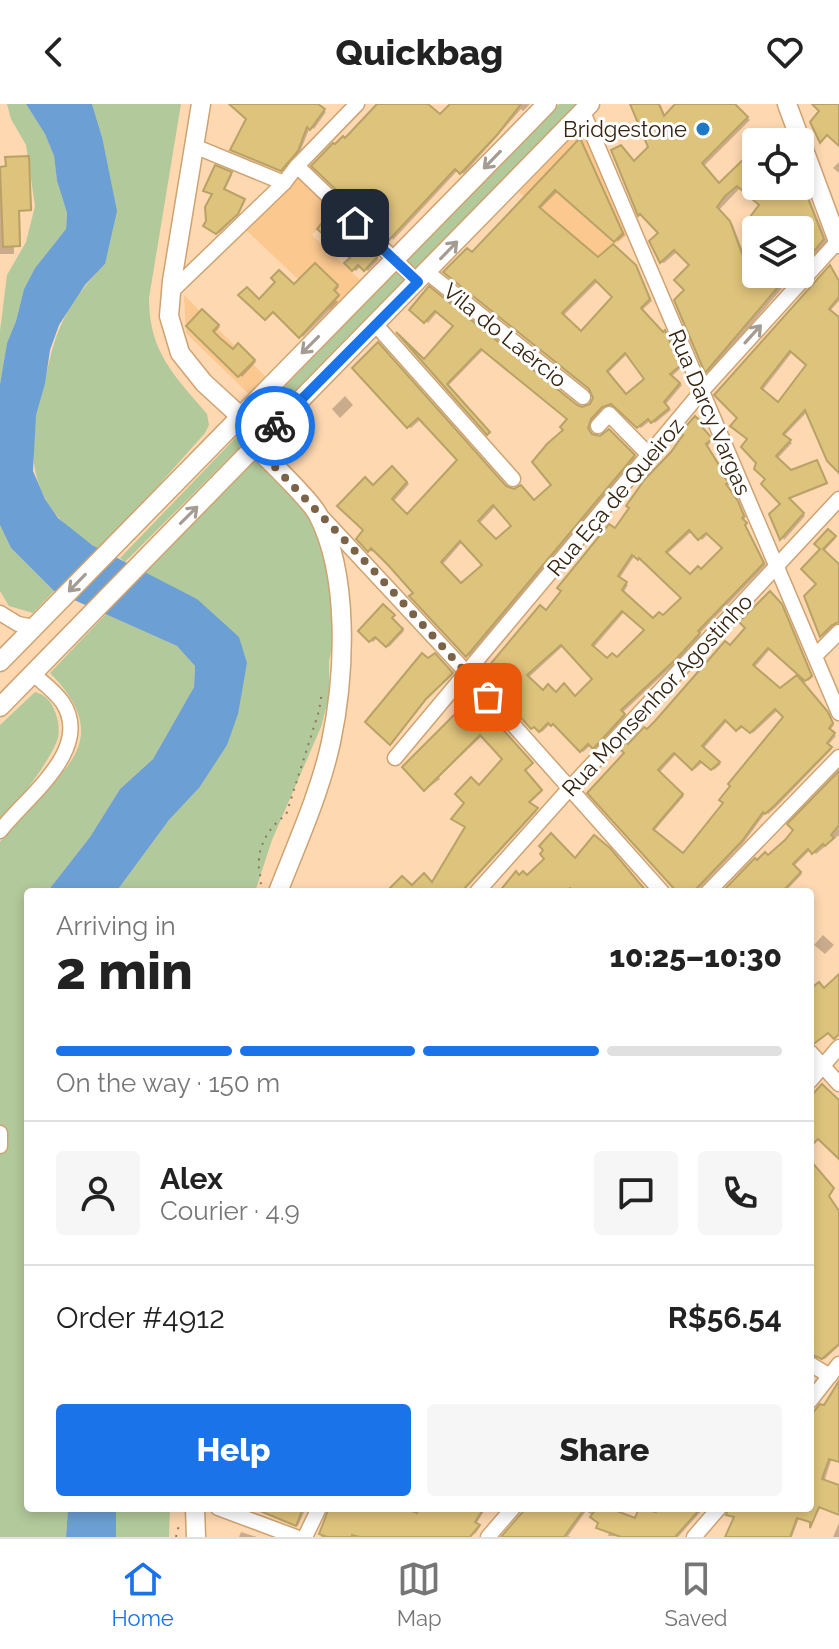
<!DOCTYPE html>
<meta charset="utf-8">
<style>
:root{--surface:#fff;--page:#f6f6f6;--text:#222;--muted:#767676;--line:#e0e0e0;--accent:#1a73e8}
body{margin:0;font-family:Raleway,sans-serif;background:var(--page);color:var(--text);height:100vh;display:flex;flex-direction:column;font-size:30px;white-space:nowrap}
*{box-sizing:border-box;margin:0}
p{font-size:26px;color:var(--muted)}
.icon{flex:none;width:44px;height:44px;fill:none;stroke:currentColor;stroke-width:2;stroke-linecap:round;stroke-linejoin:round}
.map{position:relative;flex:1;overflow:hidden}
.details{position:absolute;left:24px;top:784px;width:790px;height:624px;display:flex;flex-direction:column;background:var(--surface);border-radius:8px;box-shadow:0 4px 12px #0003}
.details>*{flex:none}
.fabs{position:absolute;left:742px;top:24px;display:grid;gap:16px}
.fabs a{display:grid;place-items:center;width:72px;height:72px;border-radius:8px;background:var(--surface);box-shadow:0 4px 12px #0003;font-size:40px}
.pin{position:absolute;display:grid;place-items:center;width:68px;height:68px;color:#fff;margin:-34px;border-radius:16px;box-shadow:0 4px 12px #0006}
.courier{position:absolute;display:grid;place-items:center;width:80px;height:80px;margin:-40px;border:6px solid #1a73e8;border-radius:50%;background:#fff;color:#222;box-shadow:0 2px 10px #0007}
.headline em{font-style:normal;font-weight:800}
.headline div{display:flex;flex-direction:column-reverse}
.headline{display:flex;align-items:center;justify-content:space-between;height:136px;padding:0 32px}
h1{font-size:52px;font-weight:800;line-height:60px}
.bar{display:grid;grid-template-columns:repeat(4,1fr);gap:12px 8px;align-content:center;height:96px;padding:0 32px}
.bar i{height:10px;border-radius:6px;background:var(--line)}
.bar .active{background:var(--accent)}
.bar p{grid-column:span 4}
.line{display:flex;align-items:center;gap:20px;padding:0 32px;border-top:2px solid var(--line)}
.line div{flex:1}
.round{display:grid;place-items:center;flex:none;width:84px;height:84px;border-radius:8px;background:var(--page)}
.cta{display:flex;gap:16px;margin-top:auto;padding:16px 32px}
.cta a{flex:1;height:92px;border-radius:8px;background:var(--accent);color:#fff;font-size:32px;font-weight:800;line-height:92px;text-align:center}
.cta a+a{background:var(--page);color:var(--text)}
header{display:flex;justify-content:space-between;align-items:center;height:104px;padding:0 32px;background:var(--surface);font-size:36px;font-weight:800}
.tabs{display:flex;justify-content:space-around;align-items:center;height:112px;border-top:2px solid var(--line);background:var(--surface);font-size:22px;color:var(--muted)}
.tabs a{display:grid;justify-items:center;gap:4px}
.tabs .active{color:var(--accent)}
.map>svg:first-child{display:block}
</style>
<header><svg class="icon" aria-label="back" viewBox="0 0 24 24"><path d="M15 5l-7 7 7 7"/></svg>Quickbag<svg class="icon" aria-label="heart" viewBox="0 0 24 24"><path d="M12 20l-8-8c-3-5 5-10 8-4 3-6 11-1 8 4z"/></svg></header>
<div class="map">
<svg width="839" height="1433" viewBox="0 0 839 1433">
<rect width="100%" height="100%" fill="#fdd8b1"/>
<g fill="#fbc890">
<polygon points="584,20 627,131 598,155 519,88"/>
<polygon points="297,74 334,108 312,131 362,178 333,208 246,126"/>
<polygon points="184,191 268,275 251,292 186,229"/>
</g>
<g fill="#b2c99b">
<polygon points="7,0 26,0 45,30 54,52 57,77 67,109 66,125 35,164 24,185 16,217 7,239 0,280 0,227 7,171 26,138 35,102 26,41 11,15"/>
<path d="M92,0H181L149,194C149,248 174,271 207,310L209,321L205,329L101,446C45,415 26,376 35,314C37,302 43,290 45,278C55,224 67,200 105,160L102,33Z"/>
<polygon points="559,0 576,0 415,168 405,159"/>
<polygon points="397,166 407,176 125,458 120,454"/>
<polygon points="260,351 303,399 328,446 336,525 329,557 329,593 321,623 272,736 255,788 116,788 169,716 199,684 197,495 144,470"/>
<polygon points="0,421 11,444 54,487 33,509 9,502 0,487"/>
<path d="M106,510L177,542L195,562L194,583L153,655L120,685L90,733L47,788H28V1404H68L66,1433H0V738C42,675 127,647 50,569Z"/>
<path d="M35,588C43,590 49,595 53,603C58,613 60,624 58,634C51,656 16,701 0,718V621Z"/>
<polygon points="116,1404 170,1404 169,1433 116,1433"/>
</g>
<g fill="#6ca0d4">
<polygon points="26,0 92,0 102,33 117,107 105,160 85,181 59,221 50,246 45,280 36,311 33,367 45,395 58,414 92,441 197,495 239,533 247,559 238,610 227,641 199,684 169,716 116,788 47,788 90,733 120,685 153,655 194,583 195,562 177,542 54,487 11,444 0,421 0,280 7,239 16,217 24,185 35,164 66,125 67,109 57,77 54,52 45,30"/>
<polygon points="68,1404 116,1404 116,1433 66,1433"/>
</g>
<g fill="#0003" fill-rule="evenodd">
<polygon points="235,0 317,0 326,8 314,25 310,23 300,48 284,67 233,45 248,14"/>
<polygon points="381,0 427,0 440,12 453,0 530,0 523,7 521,5 464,70 458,66 393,136 346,36"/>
<polygon points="632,0 660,0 666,13 678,0 734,0 750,16 704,62 721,81 756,46 756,82 794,82 810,96 827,138 802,167 800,166 800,126 767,126 762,101 741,83 719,106 733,121 752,172 756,168 756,170 794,170 710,269 707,267 676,197 686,186 692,161 678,147 664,159 661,158 661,129 640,110 621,43 635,59 651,43"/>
<polygon points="774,28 782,38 764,38"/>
<path d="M580,36L625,131L618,137L616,136L559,86L540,105L599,155L613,143L638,165L652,197L642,206L663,230H668L682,263L671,273L682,281L666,300L671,306L655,319L651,316L641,324L614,301L605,303L593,317L590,327L594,332L601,334L609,327L637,354L470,553L412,492L415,489L390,459L374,445L372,448L369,446L358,435L366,426L340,402L365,376L374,383L392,364L409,380L393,398L407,412L460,356L422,314L411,324L408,323L355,264L378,241L381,242L508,385L515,387L521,383L535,398L554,381L534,358L548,341L566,327L563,323L570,315L484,245L448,282L491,330L488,329L419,252L425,257L455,222L438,207L428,219L412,206L429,185L578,303L582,305L592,301L595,294L591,284L446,168L467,147L473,150ZM598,177L614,193L582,229L564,211ZM628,249L647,276L627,292L608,269ZM496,402L514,422L496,437L480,419ZM463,437L484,461L462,481L443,460Z"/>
<polygon points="29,54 32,106 20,107 21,142 14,142 14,150 0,150 0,65 8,64"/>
<polygon points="839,58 839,69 833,64"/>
<polygon points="216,64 232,71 224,88 245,97 239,110 219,129 206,121 214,90"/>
<polygon points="334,112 379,155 368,167 361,162 356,167 353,165 352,154"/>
<polygon points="318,163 339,183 335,188 340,192 336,196 338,198 303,233 275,208 266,215 260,197 278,178 295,182"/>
<path d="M830,163L839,177V197L830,207L839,214V367L808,307L784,332L792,339L777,355L792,368L817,358L828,380L790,395L805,412L784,436L772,410L783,400L758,359L750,335L733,321ZM793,247L809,260L779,301L762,287Z"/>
<polygon points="205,209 220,223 214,229 233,247 241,244 256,258 242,273 189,222"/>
<polygon points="345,292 353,301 340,314 332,305"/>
<path d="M698,316L712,336L708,342L724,368L720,371L730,380L728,382L740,400L746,413L743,416L766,461L699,530L701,532L680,555L622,609L626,612L596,644L592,640L583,648L551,619L542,628L537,623L533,624L484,570L547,508L614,426ZM692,427L702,436L709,429L724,444L702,467L691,472L667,450ZM635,451L642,454L684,494L664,514L653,516L623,489L628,481L619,475ZM625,507L647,526L618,555L608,556L594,543ZM564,541L595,576L576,593L544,588L528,574Z"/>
<polygon points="828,427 836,434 824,447 839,462 839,518 823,532 809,501 819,480 823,445 817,440"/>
<path d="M772,491L784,503L813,573L808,577L806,575L771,544L754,564L781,586L799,575L830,611L834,621L830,626L836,632L828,641L832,645L776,703L768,710L766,708L744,738L696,788H680L590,689L627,649L629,642L648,627L730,543ZM778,606L786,613L726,699L683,751L654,727L684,692L659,669L677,649L695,665L704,657L714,666L721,660L703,645L728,616L739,626L744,622L753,629Z"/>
<polygon points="385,504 404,527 389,543 378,533 373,538 370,536"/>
<polygon points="436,552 453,570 427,595 392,640 368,618 428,556"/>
<polygon points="473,594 533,660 525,668 543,687 529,700 537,707 463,788 389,788 433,781 467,723 480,683 505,655 483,631 439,673 440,675 425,686"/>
<polygon points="839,670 839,731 816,750 811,745 794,762 802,770 785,788 724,788 786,737"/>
<polygon points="612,748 648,788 497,788 516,770 528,773 576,756"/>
<polygon points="823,831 834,841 825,850 814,841"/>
<polygon points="810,1112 839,1129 839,1242 825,1255 815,1250 810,1252"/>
<polygon points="839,1281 839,1357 832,1354 824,1378 839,1384 839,1409 822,1402 810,1417 799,1414 792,1433 727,1433 736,1413 736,1404 810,1404 810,1318 825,1304"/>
<polygon points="252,1404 308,1404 305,1406 298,1422"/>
<polygon points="333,1404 486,1404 476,1420 480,1423 475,1430 464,1425 460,1433 321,1433"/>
<polygon points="530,1404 616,1404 603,1419 586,1407 568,1432 571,1433 503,1433"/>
<polygon points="641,1404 657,1411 660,1404 704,1404 678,1433 608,1432 616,1409 636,1416"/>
<polygon points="839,1419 839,1433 833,1433"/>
<polygon points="241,1428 257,1433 239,1433"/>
</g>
<g fill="#dec37c" stroke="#b9a266" stroke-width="2" fill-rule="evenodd">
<polygon points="229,0 318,0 325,5 310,26 307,23 298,47 281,67 230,46 246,15"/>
<polygon points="377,0 428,0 440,10 450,0 521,0 497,31 460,70 455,65 389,136 311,62 333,39 335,40 343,32 345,34"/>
<polygon points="630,0 659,0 664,12 675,0 735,0 748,13 702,59 719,79 756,43 756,82 796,82 807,92 824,135 800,164 800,126 764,126 750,113 759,101 737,82 725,92 717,103 730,117 750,171 789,170 705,269 674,196 684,186 674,176 689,161 674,146 660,159 649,137 658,129 640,110 638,112 611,46 621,41 634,57 648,43"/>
<polygon points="812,0 839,0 839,42 827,31 820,39 810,18 819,7"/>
<path d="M580,34L623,129L614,138L555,86L539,103L598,153L613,140L636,161L650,195L641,204L663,228L665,226L680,262L670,270L680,279L664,298L669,304L651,319L648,315L637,324L611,300L602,303L591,315L588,324L592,330L600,332L609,325L635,351L466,553L409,492L413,489L388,461L371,444L368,448L356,435L363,426L337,402L365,373L373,381L392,362L407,378L392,395L407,410L457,356L418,314L407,324L352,264L378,238L506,382L514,385L521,381L534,396L551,381L532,358L547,340L563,326L560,323L567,315L481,245L447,280L490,328L487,331L396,228L424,255L453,222L435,207L424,219L409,206L429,182L577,301L582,303L590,300L593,294L589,285L443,168L467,144L472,148ZM595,176L612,193L581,227L562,209ZM625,249L644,275L626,290L607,267ZM493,401L511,422L496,435L478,417ZM460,437L482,461L461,479L441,458Z"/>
<polygon points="29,52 31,106 19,107 20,142 3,143 0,63 6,62 5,53"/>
<polygon points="215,61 232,68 224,85 245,95 238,110 216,130 203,122 206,117 205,103 212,90 203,87"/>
<polygon points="331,108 377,153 364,167 358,161 352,167 344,159 350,154 317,125"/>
<polygon points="315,159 338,181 334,186 339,191 299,234 273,208 265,216 238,191 247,183 259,195 275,178 271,174 279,166 294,180"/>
<path d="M830,161L839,177V193L829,205L839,213V369L827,357L805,306L783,330L791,336L776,352L791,366L817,356L827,379L789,394L804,409L780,436L769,410L780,400L761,380L765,375L754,365L756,359L741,343L747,335L730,322L737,314L714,291ZM790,247L806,261L778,298L761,284Z"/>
<polygon points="202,205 219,221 213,227 220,234 233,245 238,239 255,256 238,273 186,222"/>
<path d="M695,312L704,320L702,323L710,332L712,335L706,340L722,366L719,368L729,378L726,380L738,397L744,412L742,414L747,419L745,421L764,459L698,527L700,529L677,554L621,606L625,610L593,645L588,640L580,648L553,620L551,622L548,619L539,628L534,623L531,625L482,570L540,501L546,506L561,487L557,484L609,420L615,424L629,404L626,402L645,375L671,348L683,331L680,329ZM689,426L698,436L706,429L722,444L701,465L698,462L690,470L666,448ZM632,451L638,456L639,454L681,494L663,511L659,508L653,514L622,486L627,478L618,472ZM622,507L644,526L617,553L612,549L607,554L592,541ZM561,541L592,575L575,592L564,579L556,588L548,580L543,586L527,571Z"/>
<polygon points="828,425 836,432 823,445 839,460 839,518 832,521 820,533 804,492 816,480 801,465 820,445 814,440"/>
<path d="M770,487L782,500L812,572L805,577L768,544L753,561L780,584L797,571L828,608L833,619L829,624L835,629L827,639L832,643L774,702L765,710L763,708L742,737L693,788H677L587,689L624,649L620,645L626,638L628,640L644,623L647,625L655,617L725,537L730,541L745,524L739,518ZM775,605L783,613L728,680L730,682L719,696L723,699L683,749L653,725L683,690L658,666L674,649L692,666L700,657L711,666L720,658L702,642L725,616L736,627L741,622L750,629Z"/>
<polygon points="383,500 395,511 392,514 403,525 386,543 375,533 369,538 358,527"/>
<polygon points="422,549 428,554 435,549 453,569 426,595 390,641 365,618"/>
<polygon points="471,590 533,659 525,666 542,686 529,698 538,704 461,788 386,788 402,772 412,781 424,769 432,778 465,723 451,715 464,699 455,690 471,673 479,681 502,655 480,631 424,687 402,663 458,607 456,604"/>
<polygon points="839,667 839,721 831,731 834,734 825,742 823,740 812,750 808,745 793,760 801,768 782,788 722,788 755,754 757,756 765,748 768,751 785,736 793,726 787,720"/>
<polygon points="551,729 575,754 594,731 610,744 647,788 574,788 570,784 565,788 499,788 516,767 519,771 523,767 527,771 544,755 540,750 543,746 539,742"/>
<polygon points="839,870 839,930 834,935 828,929 815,939 810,938 810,885 819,878 824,884"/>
<polygon points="822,980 839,996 839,1055 818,1035 810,1043 810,993"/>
<polygon points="810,1056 834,1084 829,1092 839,1107 839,1240 822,1255 810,1250"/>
<polygon points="839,1277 839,1358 829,1355 822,1375 839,1381 839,1411 819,1403 810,1424 810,1418 797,1414 790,1433 725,1433 734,1413 726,1411 729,1404 810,1404 810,1312 820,1300 824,1301"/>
<polygon points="253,1404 303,1404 296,1422"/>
<polygon points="329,1404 404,1404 417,1409 420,1404 484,1404 475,1418 480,1421 470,1433 360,1433 352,1431 352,1433 327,1433 319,1430"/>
<polygon points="526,1404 585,1404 564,1433 501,1433"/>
<polygon points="597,1404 609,1404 635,1414 639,1404 656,1408 657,1404 701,1404 675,1433 621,1433 596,1424 598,1419 590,1413"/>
</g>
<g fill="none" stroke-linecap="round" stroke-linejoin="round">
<g stroke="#cea372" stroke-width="17">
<g id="minor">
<polyline points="583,8 839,609"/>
<polyline points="194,42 284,79"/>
<polyline points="297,62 418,178"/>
<polyline points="427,168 583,293"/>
<polyline points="171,188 284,79 297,62 357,0"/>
<polyline points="376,221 513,375"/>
<polyline points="598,322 609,310 650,352"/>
<polyline points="321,412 468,570 662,788"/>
<polyline points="0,509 18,520 34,523"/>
<polyline points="815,552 839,528"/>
<polyline points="395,654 701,288 839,136"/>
<path d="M0,727C26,693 93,646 63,599C55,587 42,578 32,569"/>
<polyline points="477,788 569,685 839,395"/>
<polyline points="708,788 839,653"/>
<polyline points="810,948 839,980"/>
<polyline points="810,977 839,943"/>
<polyline points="0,1029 0,1042"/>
<polyline points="810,1260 830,1272"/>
<polyline points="810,1297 839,1260"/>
<polyline points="218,1404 296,1433"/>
<polyline points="305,1433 319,1404"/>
<polyline points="488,1433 513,1404"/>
<polyline points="694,1433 719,1404"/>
</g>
</g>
<g stroke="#cea372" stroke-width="21">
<g id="major">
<polyline points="201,0 172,177 169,212 180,249 204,279 240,312"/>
<polyline points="787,0 839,140"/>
<path d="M255,342C270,358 307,392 317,409C350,471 345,571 331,638C320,689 297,739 278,788"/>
<polyline points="0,558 547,0"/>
<polyline points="0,603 590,0"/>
<polyline points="195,1404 196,1433"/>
</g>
</g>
<g stroke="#91775a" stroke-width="2" stroke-dasharray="2 6" stroke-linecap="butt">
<path d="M259,788C264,773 257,768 259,755C260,738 272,720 286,711L319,607L322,588"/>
<polyline points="176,1433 179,1421"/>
</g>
<use href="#minor" stroke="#fff" stroke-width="14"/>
<use href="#major" stroke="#fff" stroke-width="18"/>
</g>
<defs><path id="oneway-shaft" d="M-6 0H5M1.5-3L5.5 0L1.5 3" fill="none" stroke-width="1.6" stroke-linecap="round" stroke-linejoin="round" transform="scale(2)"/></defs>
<g stroke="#a49c93">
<use href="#oneway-shaft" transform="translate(492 56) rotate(134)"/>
<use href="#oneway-shaft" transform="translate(449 146) rotate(-46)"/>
<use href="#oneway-shaft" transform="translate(753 230) rotate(-48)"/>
<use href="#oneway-shaft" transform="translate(310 241) rotate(135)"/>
<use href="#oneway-shaft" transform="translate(189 411) rotate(-45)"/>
<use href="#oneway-shaft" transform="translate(77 479) rotate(134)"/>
</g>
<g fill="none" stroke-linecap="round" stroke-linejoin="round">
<polyline stroke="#7b6348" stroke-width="8" stroke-dasharray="0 14.4" points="275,322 255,342 375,468 488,593"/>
<polyline stroke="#1a73e8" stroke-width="10" points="275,322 418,178 355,119"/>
</g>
<circle fill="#1c7ac6" stroke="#fff" stroke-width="3" cx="703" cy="25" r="8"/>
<g text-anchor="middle" stroke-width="6" stroke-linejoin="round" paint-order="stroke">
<g font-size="22" fill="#352410" stroke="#fff" text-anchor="end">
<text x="687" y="33">Bridgestone</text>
</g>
<g font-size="22" fill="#352410" stroke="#fff">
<text transform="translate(505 231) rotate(39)" y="8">Vila do Laércio</text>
<text transform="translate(710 308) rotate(67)" y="8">Rua Darcy Vargas</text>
<text transform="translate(615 393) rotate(-50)" y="8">Rua Eça de Queiroz</text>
<text transform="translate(657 591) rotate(-47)" y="8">Rua Monsenhor Agostinho</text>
</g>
</g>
</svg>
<div class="fabs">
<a><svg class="icon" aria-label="locate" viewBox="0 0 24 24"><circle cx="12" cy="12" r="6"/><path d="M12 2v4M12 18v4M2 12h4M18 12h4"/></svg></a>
<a><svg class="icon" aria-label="layers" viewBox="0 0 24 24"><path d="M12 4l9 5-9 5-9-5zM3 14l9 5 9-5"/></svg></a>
</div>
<div class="pin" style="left:488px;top:593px;background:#ea580c"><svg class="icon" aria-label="bag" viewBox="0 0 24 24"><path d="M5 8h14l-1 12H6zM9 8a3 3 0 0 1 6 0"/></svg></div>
<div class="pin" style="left:355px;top:119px;background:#1f2937"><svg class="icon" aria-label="home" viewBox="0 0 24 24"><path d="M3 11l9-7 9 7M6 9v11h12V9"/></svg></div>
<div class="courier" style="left:275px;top:322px"><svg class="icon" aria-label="bike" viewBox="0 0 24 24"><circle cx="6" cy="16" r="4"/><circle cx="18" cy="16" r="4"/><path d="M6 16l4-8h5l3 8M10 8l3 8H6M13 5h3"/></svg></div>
<section class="details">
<div class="headline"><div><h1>2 min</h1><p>Arriving in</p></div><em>10:25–10:30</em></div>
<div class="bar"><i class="active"></i><i class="active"></i><i class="active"></i><i></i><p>On the way · 150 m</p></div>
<div class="line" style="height:144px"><a class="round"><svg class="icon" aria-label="person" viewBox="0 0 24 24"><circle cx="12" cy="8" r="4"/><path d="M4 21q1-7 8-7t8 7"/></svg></a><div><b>Alex</b><p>Courier · 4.9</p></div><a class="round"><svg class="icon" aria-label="chat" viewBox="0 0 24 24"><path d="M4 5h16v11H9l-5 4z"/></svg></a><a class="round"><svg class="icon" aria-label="phone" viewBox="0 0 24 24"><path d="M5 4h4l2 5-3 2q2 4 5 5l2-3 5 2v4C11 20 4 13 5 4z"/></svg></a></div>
<div class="line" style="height:104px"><div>Order #4912</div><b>R$56.54</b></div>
<div class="cta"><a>Help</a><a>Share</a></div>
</section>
</div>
<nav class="tabs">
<a class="active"><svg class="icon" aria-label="home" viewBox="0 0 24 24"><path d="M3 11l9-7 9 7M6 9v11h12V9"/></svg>Home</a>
<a><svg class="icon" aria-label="map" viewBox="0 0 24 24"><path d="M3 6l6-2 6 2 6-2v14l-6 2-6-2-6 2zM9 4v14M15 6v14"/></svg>Map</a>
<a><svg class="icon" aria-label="saved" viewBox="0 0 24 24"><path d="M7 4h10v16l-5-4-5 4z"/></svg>Saved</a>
</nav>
